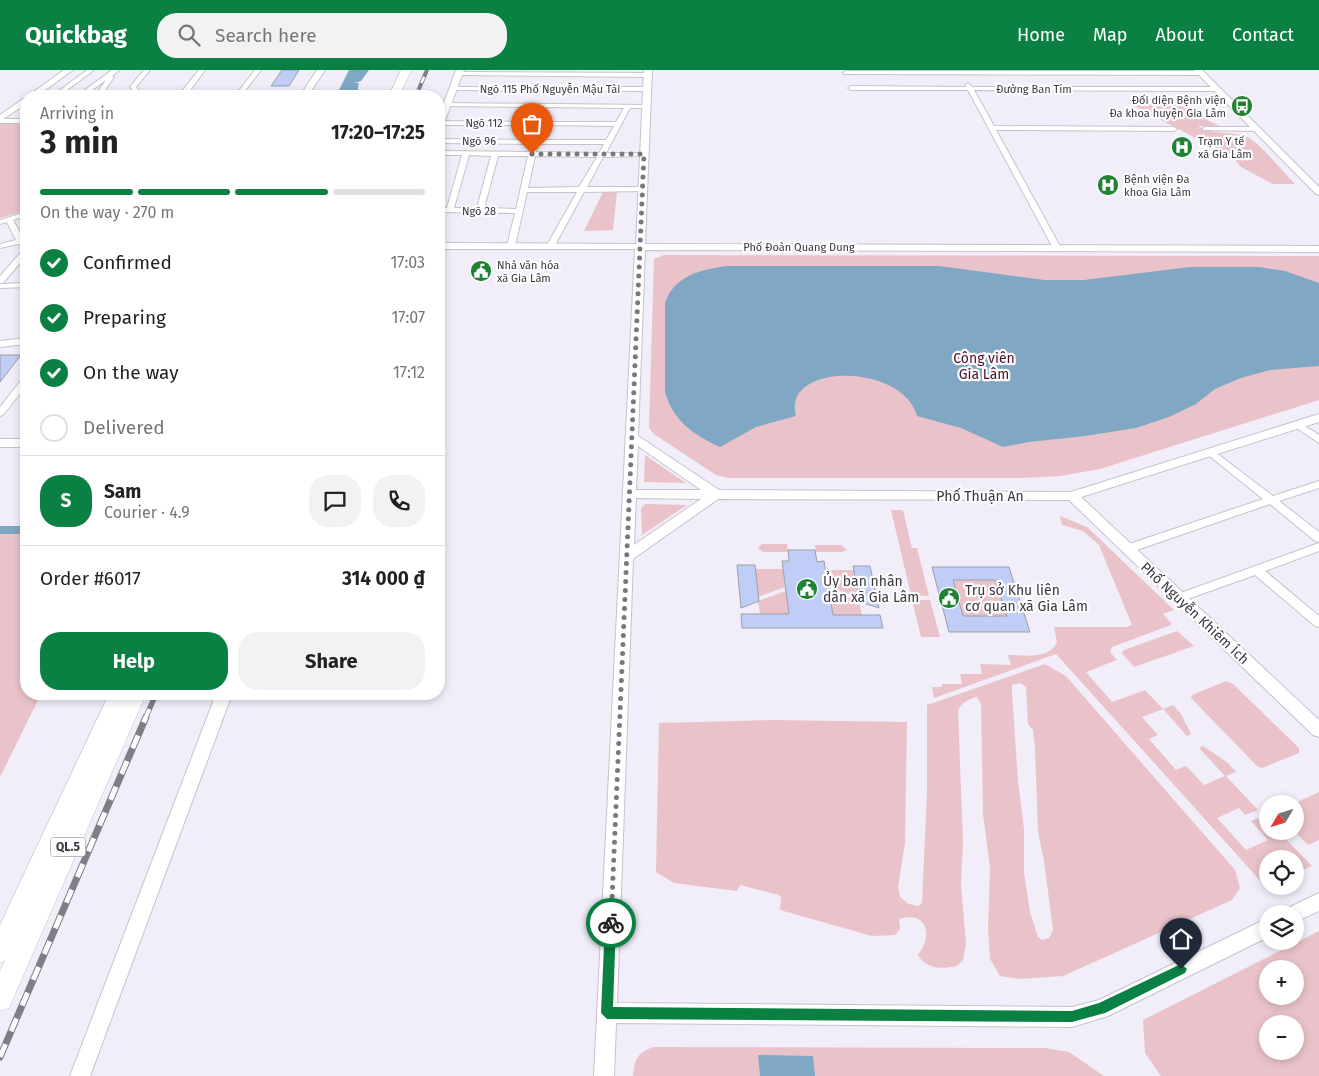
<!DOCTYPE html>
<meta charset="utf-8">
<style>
:root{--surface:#fff;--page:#f2f2f2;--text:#222;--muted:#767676;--line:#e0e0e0;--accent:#0b8043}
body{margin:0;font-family:"Fira Sans",sans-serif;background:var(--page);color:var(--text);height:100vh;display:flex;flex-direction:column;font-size:19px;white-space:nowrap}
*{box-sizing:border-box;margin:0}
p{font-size:16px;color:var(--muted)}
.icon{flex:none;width:28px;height:28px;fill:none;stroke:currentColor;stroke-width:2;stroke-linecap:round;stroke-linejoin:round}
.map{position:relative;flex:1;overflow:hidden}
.sheet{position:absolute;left:20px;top:20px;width:425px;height:610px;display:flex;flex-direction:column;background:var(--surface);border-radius:20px;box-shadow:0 2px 8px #0003}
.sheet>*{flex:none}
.needle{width:32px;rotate:232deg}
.controls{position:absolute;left:1259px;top:725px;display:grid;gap:10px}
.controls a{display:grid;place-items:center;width:45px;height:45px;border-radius:50%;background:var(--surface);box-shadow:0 2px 8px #0003;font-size:25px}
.pin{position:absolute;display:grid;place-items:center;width:42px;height:42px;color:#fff;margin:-51px -21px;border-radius:50% 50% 50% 0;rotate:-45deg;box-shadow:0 0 5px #0007}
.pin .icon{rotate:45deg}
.courier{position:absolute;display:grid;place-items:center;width:50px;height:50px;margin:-25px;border:4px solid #0b8043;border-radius:50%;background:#fff;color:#222;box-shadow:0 1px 6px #0007}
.summary em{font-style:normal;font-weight:700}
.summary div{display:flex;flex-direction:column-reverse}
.summary{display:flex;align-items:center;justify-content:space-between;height:85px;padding:0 20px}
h1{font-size:32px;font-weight:700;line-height:38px}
.bar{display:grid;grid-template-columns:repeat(4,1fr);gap:8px 5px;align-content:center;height:60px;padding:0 20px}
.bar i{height:6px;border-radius:4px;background:var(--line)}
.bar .current{background:var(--accent)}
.bar p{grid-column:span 4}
.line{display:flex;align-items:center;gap:12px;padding:0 20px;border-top:1px solid var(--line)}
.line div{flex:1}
.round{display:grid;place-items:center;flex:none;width:52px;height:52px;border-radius:20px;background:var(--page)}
ol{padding:0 20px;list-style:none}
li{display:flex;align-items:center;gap:15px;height:55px}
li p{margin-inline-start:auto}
li .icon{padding:5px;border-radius:50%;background:var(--accent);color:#fff;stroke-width:4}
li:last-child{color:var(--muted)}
li i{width:28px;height:28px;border:2px solid var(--line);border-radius:50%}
.action{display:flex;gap:10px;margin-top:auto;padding:10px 20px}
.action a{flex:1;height:58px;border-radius:20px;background:var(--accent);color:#fff;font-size:20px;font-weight:700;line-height:58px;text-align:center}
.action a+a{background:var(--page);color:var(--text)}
header{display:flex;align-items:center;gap:30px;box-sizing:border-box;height:70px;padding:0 25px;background:var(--accent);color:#fff}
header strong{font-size:24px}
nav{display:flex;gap:28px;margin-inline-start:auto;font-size:18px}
.search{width:350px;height:45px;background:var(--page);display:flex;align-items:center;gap:12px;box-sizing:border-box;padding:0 18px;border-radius:20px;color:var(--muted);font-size:19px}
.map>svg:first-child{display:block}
</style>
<header>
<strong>Quickbag</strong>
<div class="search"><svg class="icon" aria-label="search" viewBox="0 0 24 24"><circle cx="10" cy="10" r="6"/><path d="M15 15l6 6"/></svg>Search here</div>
<nav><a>Home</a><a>Map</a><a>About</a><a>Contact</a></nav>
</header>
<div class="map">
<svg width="1319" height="1006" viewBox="0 0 1319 1006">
<rect width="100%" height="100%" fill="#f1edf9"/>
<g fill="#eac3ca" fill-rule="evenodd">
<path d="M1164,27L1219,56H1198C1213,66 1230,60 1247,67C1258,71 1285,104 1295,114H1273L1241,97L1229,83L1201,71L1129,33Z"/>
<polygon points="0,52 26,52 26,141 0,148"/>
<polygon points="603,122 617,122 613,160 584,161"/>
<polygon points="664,185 1319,186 1319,330 1100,399 1060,406 1022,408 728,408 716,405 654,364 649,358 654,189"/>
<polygon points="645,385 686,413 644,412"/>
<polygon points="646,434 687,435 642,465 641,438"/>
<polygon points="891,440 903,440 912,478 917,478 929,526 911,525"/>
<path d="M1060,446L1087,457L1174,540L1163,544L1171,553V555L1112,577L1110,582L1117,590L1086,602L1112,632L1145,620L1163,639L1173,635L1181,644L1191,664L1187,666L1163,639L1142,647L1158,665L1149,669L1176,700L1186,696L1204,715L1225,706L1199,678L1203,676L1228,693L1236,702L1226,706L1258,740L1245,745L1239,738L1217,748L1246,780L1268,770L1251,751L1264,746L1267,750L1268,761H1278L1312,796L1295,804V789H1268L1266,817L1056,584L934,628L932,617H942V614H962L960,604H982L980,594L1011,595L1008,585C1025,585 1047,590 1057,573L1054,557H1126L1132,555L1099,475L1083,461L1062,455Z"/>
<polygon points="0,457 26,457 26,624 41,624 0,707"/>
<polygon points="762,474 787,474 788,482 763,482 758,478"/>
<polygon points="815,475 841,475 847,480 842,482 816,482"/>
<polygon points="755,499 783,499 785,517 758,527"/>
<polygon points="825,500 854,500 859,527 828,517"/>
<polygon points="953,510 995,510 1007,546 963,546"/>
<polygon points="786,521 789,544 760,544 758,531"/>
<polygon points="829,521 859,531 862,545 833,545"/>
<polygon points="912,530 930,530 940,567 921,567"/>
<polygon points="1177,561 1194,576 1134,597 1122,583 1124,580"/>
<path d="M1045,594L1066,606L1235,800L1240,818L1232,830L1063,906L1019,909L1000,906L990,889L988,858L990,798L983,744L981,634L977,627C970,628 960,634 958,641L963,772L961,814L966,874L963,890L957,896C942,899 927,900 918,885C933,866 928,840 899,849L900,859L895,865L872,866L780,840L781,827L779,825L740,815L737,821L674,813L656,802L659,653L773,650L907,652L905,773L898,817L900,827L909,834L918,836L922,833L927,721V635ZM1020,613L1026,617L1028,654L1033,660L1035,678L1038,762L1044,791L1053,860L1049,868L1042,870L1038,867L1030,842L1024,802V759L1018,711L1012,622V615Z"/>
<polygon points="1226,611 1233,614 1299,678 1299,683 1262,698 1257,696 1191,628 1192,625"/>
<polygon points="1319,722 1319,770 1308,775 1294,761 1295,734 1293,734"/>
<path d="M1319,861V1006H1161L1145,983L1143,950ZM1268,899H1295V926H1268ZM1268,954H1295V981H1268Z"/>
<path d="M653,977L1045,978L1069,982L1104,1006H633C634,990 637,983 653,977Z"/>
</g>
<g fill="#80a8c4">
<polygon points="349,0 369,0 361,11 355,13 359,13 357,23 350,26 336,26"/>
<path d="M728,196H939L1045,210H1084L1190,197H1259L1285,201L1319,213V296L1270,300L1241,308L1215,319L1196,334L1169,347L1136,358L1085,366L1029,372L1003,377L961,358L917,346C902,292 781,293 796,346L756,357L720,377C694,365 673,351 665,322V233C674,206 701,199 728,196Z"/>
<polygon points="758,985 813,986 815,1006 760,1006"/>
</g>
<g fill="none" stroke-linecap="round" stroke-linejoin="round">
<rect fill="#80a8c4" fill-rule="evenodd" x="0" y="456" width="26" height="8"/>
</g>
<g fill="#c0cdf7" stroke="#9b9faa" fill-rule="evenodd">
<polygon points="282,0 299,0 289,16 271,16"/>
<polygon points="0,285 21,285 0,312"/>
<polygon points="788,480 815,480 817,492 824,491 833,545 880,545 883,558 742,558 741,544 789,544 782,491 789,491"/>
<polygon points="737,495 755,495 759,531 741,538"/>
<polygon points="853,496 870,496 879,538 860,532"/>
<path d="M932,497H1009L1030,562H949ZM953,510H995L1007,546H963Z"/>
</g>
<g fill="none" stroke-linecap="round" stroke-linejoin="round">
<g stroke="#c7c2ce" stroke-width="2">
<g id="minor">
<polygon points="87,0 94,0 59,26 52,26"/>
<polygon points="112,0 119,0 112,6 114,7 105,20 108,26 102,26 99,20 106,10 84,26 77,26"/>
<path d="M144,0H150L136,17L139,21L151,26C141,26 136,25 130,17Z"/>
<polygon points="199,0 205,0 186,26 178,26"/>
<polygon points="255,0 261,0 241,26 235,26"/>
<polygon points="846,1 1201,1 1204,3 1201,5 844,4 843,3"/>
<polygon points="459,2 648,3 651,5 648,7 457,5 457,3"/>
<polygon points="968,13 972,17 1217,17 1220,19 1217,21 974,20 994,56 1174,57 1177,59 1174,61 996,60 1061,178 1057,180 1053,178 968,20 851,20 848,18 851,16 966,17 965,15"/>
<polygon points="453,17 647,17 650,19 647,21 451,20 450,19"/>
<path d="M446,33L648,35L649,36L646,38H630L606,83H644L647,85L646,86L603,87L587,117H643L647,119L643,121L584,122L554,177L550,179L546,177L577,122H527L515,176L508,178L507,176L515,143L439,142V138H447L462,85H439V81L529,82L531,74L439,73V69L532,70L535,55H440L439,51L536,52L540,37L444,36V34ZM546,37L624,38L616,52H543ZM542,55L614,56L606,70H539ZM538,74H604L599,83L536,82ZM469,85L491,86L477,138H454ZM498,86H528L516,139L484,138ZM535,86L597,87L579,117L528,118Z"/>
<rect x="0" y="49" width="26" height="4"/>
<polygon points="1205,57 1257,57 1260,59 1257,61 1203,60 1203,58"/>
<polygon points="26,142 26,146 13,150 26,173 26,179 18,174 0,178 0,174 16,170 7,152 0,154 0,150"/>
<polygon points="23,180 26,180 26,186 3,213 0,213 0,206"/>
<polygon points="26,213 26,217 0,218 0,214"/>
<polygon points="26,268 26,274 0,277 0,271"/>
<polygon points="26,307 26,316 3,345 0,346 0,337 23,308"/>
<polygon points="1298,352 1319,365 1319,373 1295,357 1293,355"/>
<polygon points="1211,379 1273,426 1319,411 1319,418 1279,431 1319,462 1319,472 1315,471 1270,434 1131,482 1123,482 1122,479 1123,476 1263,429 1207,384 1206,382"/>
<polygon points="1319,473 1319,481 1265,501 1319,546 1319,557 1315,556 1255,505 1179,532 1175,531 1173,528 1175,525"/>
</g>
</g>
<g stroke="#c7c2ce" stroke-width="2">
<g id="tertiary">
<polygon points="64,0 73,0 37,26 28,26"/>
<polygon points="317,0 325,0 308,26 300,26"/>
<polygon points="456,0 464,0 443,56 439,58 439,46"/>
<path d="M644,0H652L645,174L1319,176V182L645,180L638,366L719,420L1071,422L1319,344V352L1081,427L1319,650V667L1313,665L1069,430L718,429L633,489L617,933L1072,937L1099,930L1268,848V867L1108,946L1072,957L616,953L614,1006H594L635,179H439V173L636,174ZM638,376L701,420H636ZM636,428L701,429L634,475Z"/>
<polygon points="23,29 26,29 26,34 0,51 0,45"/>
<rect x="0" y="369" width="26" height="8"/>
<polygon points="216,624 232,624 90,1006 70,1006"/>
<polygon points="1319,823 1319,841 1295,852 1295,844 1285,844 1288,838"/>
</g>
</g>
<g stroke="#c7c2ce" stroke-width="2">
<polygon id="secondary" points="1194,0 1202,0 1319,117 1319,125 1316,124"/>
</g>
<g stroke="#c7c2ce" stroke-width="1">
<g id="trunk">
<polygon points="401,0 411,0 399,26 389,26"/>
<polygon points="109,624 146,624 9,938 0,941 0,901 5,891 0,893 0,855"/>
</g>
</g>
<use href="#minor" fill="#fff" fill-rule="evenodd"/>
<use href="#tertiary" fill="#fff" fill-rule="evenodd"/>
<use href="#secondary" fill="#fff" fill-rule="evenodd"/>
<use href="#trunk" fill="#fff" fill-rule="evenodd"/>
<g stroke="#807d85" stroke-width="4">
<polyline id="rail-far2" points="416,26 427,0"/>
</g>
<g stroke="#807d85" stroke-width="5.5">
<polyline id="rail-far1" points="145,649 156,624"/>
</g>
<g stroke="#807d85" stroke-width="7">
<polyline id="rail" points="0,987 146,647"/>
</g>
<use href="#rail-far2" stroke="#fdfcfe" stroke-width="2.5" stroke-dasharray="7" stroke-linecap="butt"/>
<use href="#rail-far1" stroke="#fdfcfe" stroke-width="4" stroke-dasharray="11" stroke-linecap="butt"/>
<use href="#rail" stroke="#fdfcfe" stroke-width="5" stroke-dasharray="14" stroke-linecap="butt"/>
</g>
<polygon fill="#0b8043" points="611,848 616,853 613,937 1072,941 1099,933 1181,894 1187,899 1185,903 1105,943 1072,952 607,949 601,943 605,853"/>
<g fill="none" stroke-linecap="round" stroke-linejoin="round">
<polyline stroke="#7a777f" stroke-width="5" stroke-dasharray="0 9" points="532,84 644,84 611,853"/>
</g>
<defs>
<g id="bus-disc" transform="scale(1.125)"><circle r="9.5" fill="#208234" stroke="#fdfcfe"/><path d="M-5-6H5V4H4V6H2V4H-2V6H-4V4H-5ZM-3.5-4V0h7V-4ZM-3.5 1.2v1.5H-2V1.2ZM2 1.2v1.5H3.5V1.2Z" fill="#fff"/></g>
<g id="hospital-disc" transform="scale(1.125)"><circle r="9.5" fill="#208234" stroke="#fdfcfe"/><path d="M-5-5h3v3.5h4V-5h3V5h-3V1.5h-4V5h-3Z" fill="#fff"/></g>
<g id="civic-disc" transform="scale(1.125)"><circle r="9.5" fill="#208234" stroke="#fdfcfe"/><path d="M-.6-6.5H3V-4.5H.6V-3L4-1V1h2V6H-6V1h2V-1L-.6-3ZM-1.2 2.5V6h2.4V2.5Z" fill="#fff"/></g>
</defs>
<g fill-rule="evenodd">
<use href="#bus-disc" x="1242" y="36"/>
<use href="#hospital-disc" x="1182" y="77"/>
<use href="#hospital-disc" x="1108" y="115"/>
<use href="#civic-disc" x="481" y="201"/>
<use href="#civic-disc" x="807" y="519"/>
<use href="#civic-disc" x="949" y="528"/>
</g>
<g text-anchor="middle" stroke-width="4.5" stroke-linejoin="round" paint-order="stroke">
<g font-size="11" fill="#3a383d" stroke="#fdfcfe">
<text x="550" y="23">Ngõ 115 Phố Nguyễn Mậu Tài</text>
<text x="1034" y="23">Đường Ban Tím</text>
<text x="484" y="57">Ngõ 112</text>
<text x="479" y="75">Ngõ 96</text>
<text x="479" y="145">Ngõ 28</text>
<text x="799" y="181">Phố Đoàn Quang Dung</text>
</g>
<g font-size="11" fill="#3a383d" stroke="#fdfcfe" text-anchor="start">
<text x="1226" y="34" text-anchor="end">Đối diện Bệnh viện<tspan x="1226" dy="13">Đa khoa huyện Gia Lâm</tspan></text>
<text x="1198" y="75">Trạm Y tế<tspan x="1198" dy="13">xã Gia Lâm</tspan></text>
<text x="1124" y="113">Bệnh viện Đa<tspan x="1124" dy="13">khoa Gia Lâm</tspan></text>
<text x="497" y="199">Nhà văn hóa<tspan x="497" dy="13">xã Gia Lâm</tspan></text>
</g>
<rect fill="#fdfcfe" stroke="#747377" stroke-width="1" x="50.5" y="767.5" width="35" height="19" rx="4"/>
<g font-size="12" font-weight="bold" fill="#3a383d">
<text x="68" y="781">QL.5</text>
</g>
<g font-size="14" fill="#4c1124" stroke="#fdfcfe">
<text x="984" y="293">Công viên<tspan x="984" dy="16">Gia Lâm</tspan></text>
</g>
<g font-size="14" fill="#3a383d" stroke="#fdfcfe">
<text x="980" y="431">Phố Thuận An</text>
<text transform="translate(1195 543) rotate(43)" y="5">Phố Nguyễn Khiêm Ích</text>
</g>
<g font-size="14" fill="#3a383d" stroke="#fdfcfe" text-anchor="start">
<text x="823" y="516">Ủy ban nhân<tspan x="823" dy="16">dân xã Gia Lâm</tspan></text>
<text x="965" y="525">Trụ sở Khu liên<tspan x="965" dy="16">cơ quan xã Gia Lâm</tspan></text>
</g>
</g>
</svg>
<div class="controls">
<a><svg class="needle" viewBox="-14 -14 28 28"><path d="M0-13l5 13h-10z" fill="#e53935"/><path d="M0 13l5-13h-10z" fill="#767676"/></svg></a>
<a><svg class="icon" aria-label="locate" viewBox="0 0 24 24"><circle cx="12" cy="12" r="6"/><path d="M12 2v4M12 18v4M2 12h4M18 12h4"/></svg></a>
<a><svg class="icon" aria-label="layers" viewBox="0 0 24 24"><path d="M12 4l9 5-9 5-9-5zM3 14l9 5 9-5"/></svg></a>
<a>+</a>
<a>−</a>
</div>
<div class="pin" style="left:532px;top:84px;background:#ea580c"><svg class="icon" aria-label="bag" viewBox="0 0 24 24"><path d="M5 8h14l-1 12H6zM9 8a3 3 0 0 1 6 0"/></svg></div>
<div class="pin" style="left:1181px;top:899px;background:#1f2937"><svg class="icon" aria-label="home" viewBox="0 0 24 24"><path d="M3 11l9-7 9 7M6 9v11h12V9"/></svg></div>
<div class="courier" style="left:611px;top:853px"><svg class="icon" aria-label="bike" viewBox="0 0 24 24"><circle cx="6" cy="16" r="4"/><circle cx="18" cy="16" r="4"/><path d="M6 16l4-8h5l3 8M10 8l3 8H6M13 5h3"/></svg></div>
<section class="sheet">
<div class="summary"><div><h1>3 min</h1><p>Arriving in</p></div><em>17:20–17:25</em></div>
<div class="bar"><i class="current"></i><i class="current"></i><i class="current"></i><i></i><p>On the way · 270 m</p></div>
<ol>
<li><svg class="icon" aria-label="check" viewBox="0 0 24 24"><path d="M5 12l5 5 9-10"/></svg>Confirmed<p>17:03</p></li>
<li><svg class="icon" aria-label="check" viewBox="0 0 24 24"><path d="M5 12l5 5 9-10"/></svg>Preparing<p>17:07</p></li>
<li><svg class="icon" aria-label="check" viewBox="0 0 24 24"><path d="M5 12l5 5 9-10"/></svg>On the way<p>17:12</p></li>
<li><i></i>Delivered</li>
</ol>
<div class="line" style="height:90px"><b class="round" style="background:var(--accent);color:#fff">S</b><div><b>Sam</b><p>Courier · 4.9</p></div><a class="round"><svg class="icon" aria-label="chat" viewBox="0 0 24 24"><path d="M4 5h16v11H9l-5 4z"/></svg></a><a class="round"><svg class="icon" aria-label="phone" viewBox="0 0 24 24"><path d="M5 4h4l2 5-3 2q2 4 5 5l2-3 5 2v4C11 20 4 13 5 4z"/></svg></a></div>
<div class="line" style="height:65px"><div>Order #6017</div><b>314 000 ₫</b></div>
<div class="action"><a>Help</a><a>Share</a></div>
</section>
</div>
